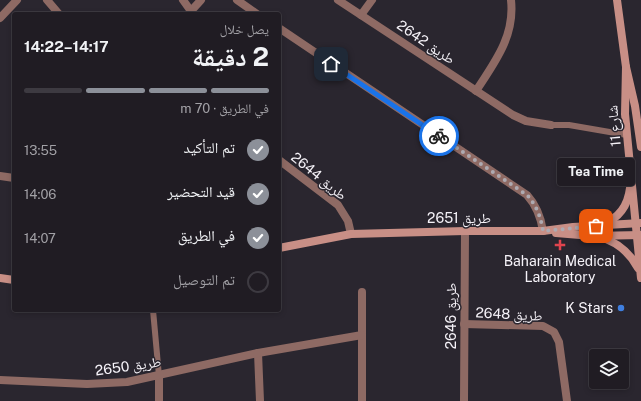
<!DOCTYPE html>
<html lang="ar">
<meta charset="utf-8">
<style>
:root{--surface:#201c23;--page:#28252b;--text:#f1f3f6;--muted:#a2a1a6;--line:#3d3a41;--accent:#8c9099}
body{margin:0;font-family:"Public Sans","Noto Naskh Arabic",sans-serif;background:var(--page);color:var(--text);direction:rtl;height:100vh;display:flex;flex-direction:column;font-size:15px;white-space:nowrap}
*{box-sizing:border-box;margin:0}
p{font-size:13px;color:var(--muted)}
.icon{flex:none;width:22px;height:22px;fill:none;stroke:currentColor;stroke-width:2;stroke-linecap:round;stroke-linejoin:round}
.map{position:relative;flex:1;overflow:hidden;direction:ltr}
.side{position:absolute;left:12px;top:12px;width:269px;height:300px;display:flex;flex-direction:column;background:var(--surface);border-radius:4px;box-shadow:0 2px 6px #0003,0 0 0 1px var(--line);direction:rtl}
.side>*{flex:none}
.tools{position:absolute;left:589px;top:349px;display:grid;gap:8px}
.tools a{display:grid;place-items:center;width:40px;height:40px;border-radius:4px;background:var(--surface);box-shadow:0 2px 6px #0003,0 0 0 1px var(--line);font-size:20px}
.pin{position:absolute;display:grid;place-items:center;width:34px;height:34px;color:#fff;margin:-17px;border-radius:8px;box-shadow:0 2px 6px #0006}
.courier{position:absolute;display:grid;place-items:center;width:40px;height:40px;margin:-20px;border:3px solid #1a73e8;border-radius:50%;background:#fff;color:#222;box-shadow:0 1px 5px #0007}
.bubble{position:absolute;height:28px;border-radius:4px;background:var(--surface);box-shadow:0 2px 6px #0003,0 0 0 1px var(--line);font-size:13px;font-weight:700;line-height:28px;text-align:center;direction:rtl}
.overview em{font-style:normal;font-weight:700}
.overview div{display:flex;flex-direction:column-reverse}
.overview{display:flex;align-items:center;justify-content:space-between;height:68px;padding:0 12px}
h1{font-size:26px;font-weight:700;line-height:30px}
.bar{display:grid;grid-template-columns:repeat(4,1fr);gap:6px 4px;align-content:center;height:48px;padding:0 12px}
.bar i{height:5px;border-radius:3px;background:var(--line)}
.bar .on{background:var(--accent)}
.bar p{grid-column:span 4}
ol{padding:0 12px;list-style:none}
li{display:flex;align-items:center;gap:12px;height:44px}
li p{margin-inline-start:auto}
li .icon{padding:4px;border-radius:50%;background:var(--accent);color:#fff;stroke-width:4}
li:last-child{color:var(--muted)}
li i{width:22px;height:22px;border:2px solid var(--line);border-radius:50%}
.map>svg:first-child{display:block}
</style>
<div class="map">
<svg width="641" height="401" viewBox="0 0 641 401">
<rect width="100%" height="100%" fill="#2a262f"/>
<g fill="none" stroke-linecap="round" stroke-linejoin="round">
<g stroke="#8e6a64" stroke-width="6">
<polyline points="551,125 569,125 627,135"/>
<polyline points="153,310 159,376"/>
</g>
<g stroke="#8e6a64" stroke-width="8">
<polyline points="47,0 59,14"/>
<polyline points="183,0 193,14"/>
<polyline points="237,0 257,14"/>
<polyline points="338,0 513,115 526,121 551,125"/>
<polyline points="191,11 201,0"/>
<polyline points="361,15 372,0"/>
<polyline points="0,18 17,0"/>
<path d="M279,28L527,195C537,206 541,218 543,231"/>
<path d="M476,91C495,62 515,36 511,0"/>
<polyline points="279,160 338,205 348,221 351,234"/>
<polyline points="0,176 14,178"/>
<polyline points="362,292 362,401"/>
<polyline points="464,324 543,326 554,332 559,342 567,401"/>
<polyline points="258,353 260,401"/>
<polyline points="159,376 159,401"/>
<polyline points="0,380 87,384 127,382 258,353 362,335"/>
<polyline points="464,401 465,231"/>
</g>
<g stroke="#c88f86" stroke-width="8">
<polyline points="617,0 626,67 635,106 641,147"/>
<polyline points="626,67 625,114 641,278"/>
<path d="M603,224C619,218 628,205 630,188"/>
<polyline points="556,233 592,236 641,235"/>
<path d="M600,237C617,242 630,253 638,268"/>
<polyline points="279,248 351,234 465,231 543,231 573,227 641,223"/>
<polyline points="0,278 14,280"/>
</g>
</g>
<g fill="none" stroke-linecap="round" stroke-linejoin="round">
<path stroke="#aeabb2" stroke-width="4" stroke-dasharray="0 7.2" d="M439,136L527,195C537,206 541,218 543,231L596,226"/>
<polyline stroke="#1a73e8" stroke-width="5" points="331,64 439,136"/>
</g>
<path fill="#e0444e" stroke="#2a262f" stroke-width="1.5" d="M558 239h4v4h4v4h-4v4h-4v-4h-4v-4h4z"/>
<circle fill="#3f7fe0" stroke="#2a262f" stroke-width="1.5" cx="621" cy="308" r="4"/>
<g text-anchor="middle" stroke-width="3" stroke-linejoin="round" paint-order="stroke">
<g font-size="14" fill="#f5f2f8" stroke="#2a262f">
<text transform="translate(426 42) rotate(34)" y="5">طريق 2642</text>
<text transform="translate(614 126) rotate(-95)" y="5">شارع 11</text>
<text transform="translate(319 176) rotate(39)" y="5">طريق 2644</text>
<text x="459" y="223">طريق 2651</text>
<text transform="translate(509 314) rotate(3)" y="5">طريق 2648</text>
<text transform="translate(451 316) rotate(-90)" y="5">طريق 2646</text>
<text transform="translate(128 366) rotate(-8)" y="5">طريق 2650</text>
</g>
<g font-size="14" fill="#f5f2f8" stroke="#2a262f">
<text x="560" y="266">Baharain Medical<tspan x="560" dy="16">Laboratory</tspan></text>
<text x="613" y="313" text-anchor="end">K Stars</text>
</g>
</g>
</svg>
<div class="tools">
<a><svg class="icon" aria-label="layers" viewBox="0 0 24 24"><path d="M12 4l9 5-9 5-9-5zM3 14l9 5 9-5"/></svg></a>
</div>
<div class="pin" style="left:596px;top:226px;background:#ea580c"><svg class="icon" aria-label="bag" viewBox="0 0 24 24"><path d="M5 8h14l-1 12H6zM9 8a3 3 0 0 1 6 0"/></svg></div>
<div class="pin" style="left:331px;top:64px;background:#1f2937"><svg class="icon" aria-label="home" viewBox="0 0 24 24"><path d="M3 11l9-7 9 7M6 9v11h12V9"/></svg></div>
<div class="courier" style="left:439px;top:136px"><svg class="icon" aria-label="bike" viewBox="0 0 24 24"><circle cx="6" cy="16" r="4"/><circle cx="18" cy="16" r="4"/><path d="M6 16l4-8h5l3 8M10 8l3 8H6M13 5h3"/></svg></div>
<div class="bubble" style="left:557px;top:158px;width:78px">Tea Time</div>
<section class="side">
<div class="overview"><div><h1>2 دقيقة</h1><p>يصل خلال</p></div><em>14:17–14:22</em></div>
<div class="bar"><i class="on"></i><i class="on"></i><i class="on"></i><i></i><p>في الطريق · 70 m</p></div>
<ol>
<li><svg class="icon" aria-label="check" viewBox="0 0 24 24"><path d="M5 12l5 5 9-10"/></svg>تم التأكيد<p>13:55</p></li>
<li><svg class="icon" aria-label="check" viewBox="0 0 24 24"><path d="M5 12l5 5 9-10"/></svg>قيد التحضير<p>14:06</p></li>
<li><svg class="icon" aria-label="check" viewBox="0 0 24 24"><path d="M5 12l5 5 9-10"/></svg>في الطريق<p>14:07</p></li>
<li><i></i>تم التوصيل</li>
</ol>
</section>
</div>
